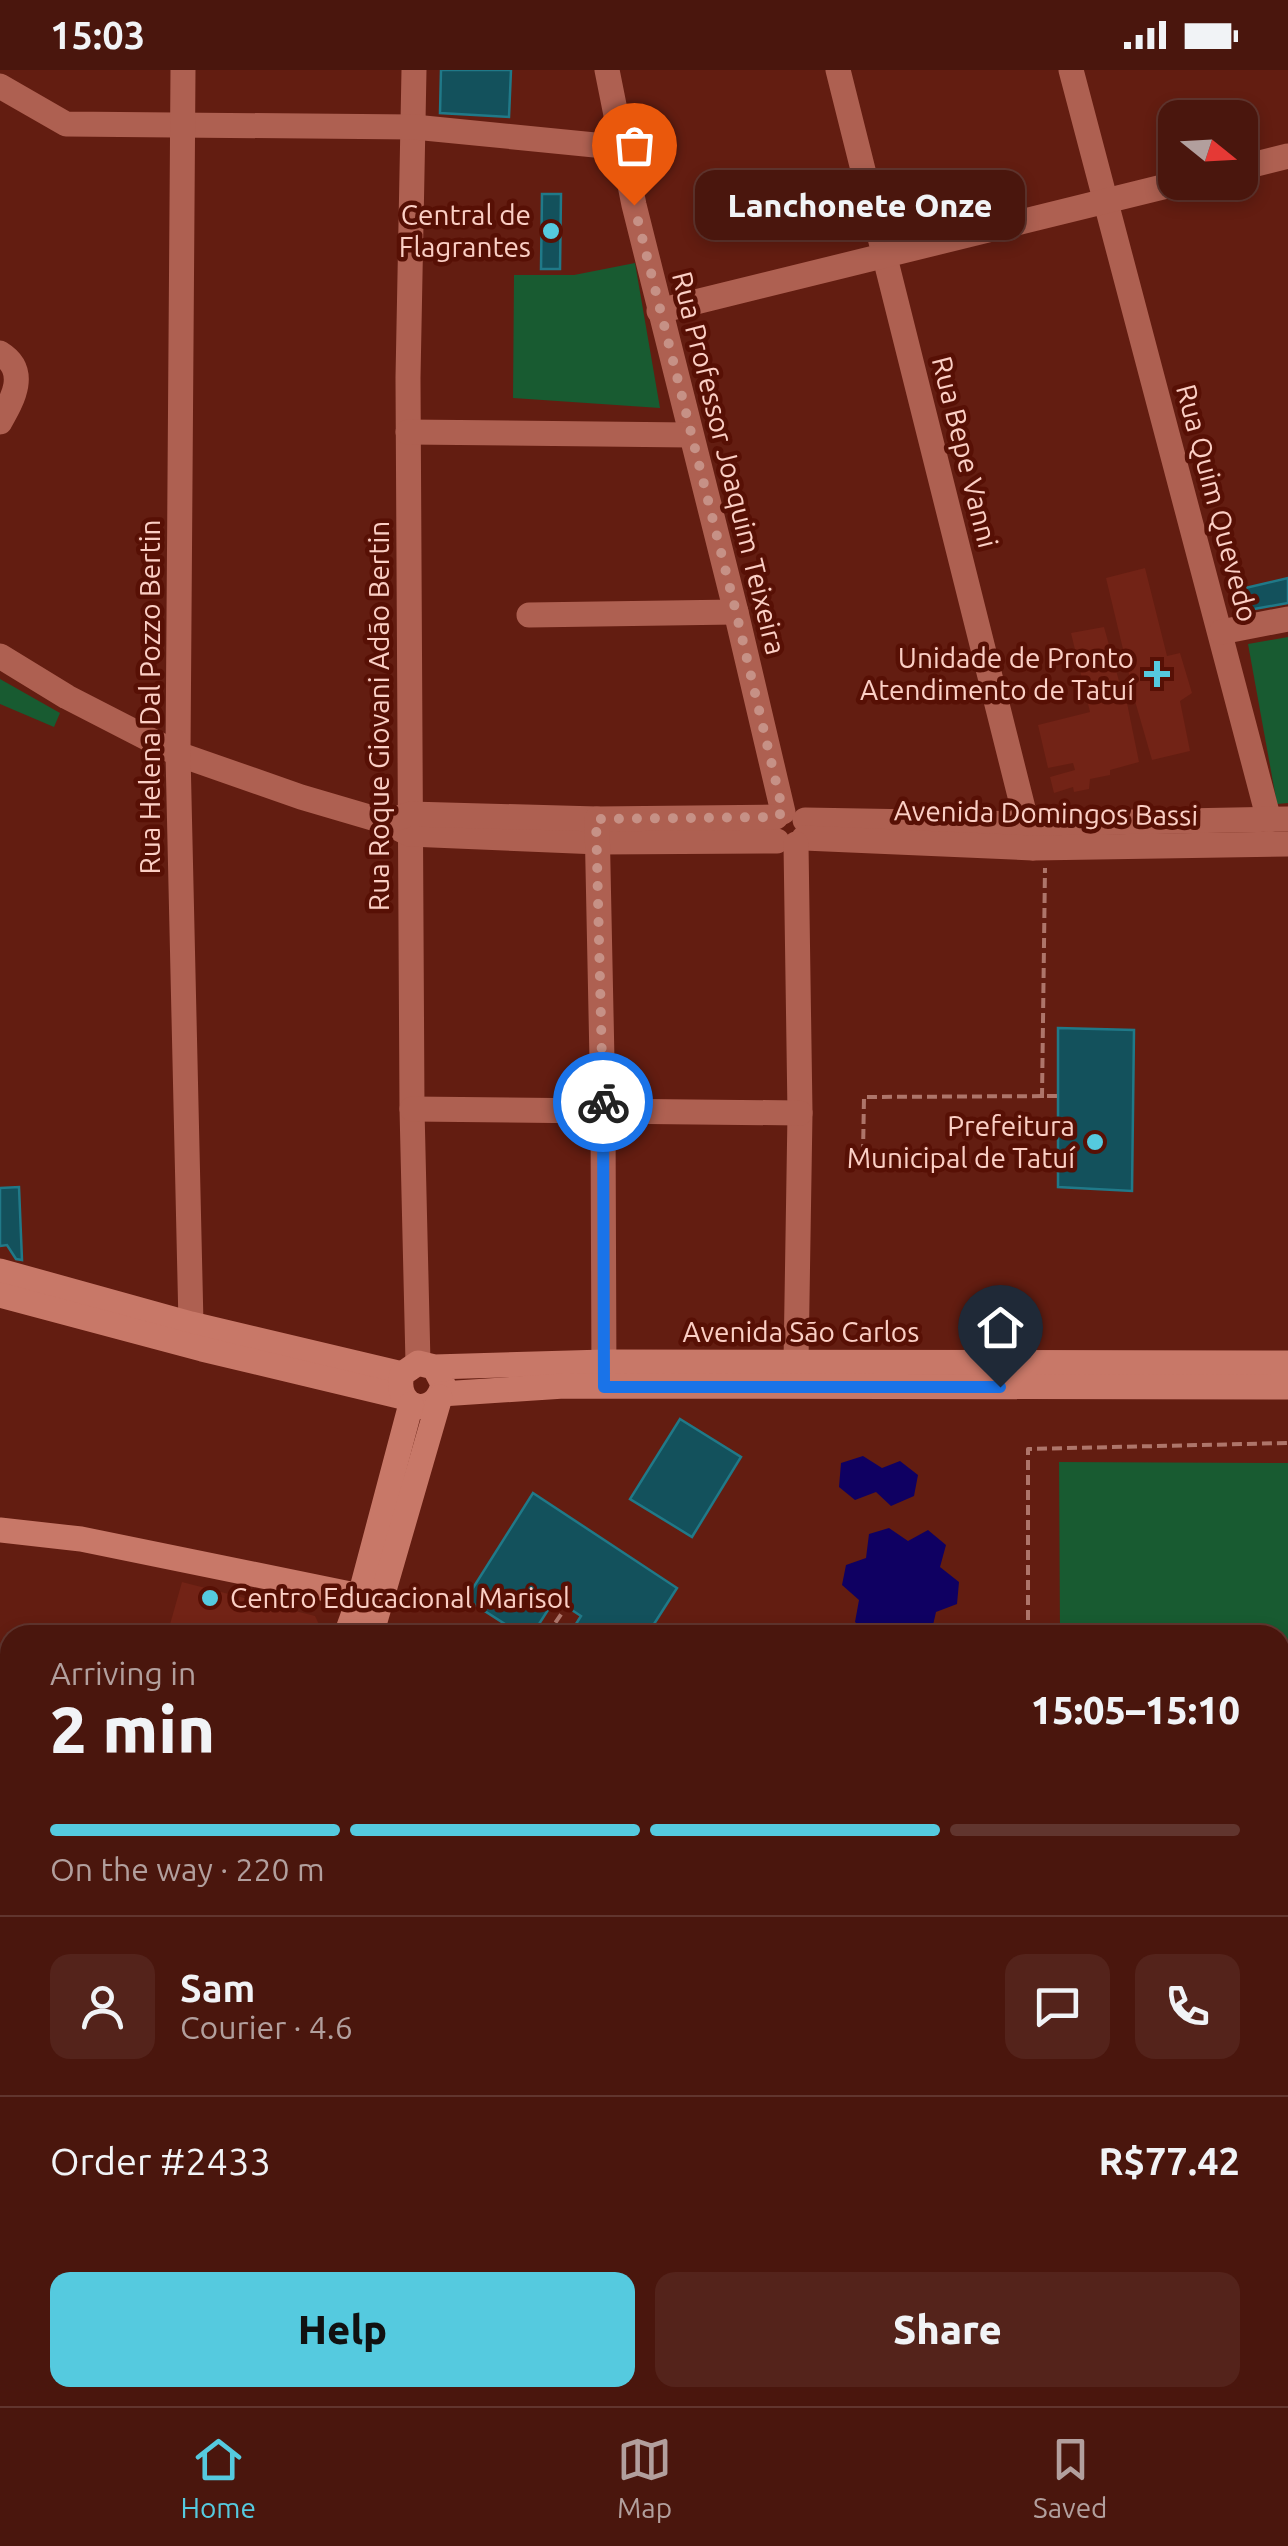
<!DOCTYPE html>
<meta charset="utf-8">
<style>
:root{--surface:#4a160d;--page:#54231b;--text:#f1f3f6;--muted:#b29f9d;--line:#61352e;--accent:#55cadf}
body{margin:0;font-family:Ubuntu,sans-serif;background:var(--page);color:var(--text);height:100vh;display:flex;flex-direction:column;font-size:38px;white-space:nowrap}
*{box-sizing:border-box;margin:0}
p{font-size:32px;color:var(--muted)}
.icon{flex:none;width:55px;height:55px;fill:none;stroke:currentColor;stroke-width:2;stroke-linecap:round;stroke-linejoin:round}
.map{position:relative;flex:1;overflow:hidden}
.panel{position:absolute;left:0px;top:1555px;width:1290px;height:782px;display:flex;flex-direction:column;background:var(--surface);border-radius:30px 30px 0 0;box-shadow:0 5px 15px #0003,0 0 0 2px var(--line)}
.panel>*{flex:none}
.needle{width:65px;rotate:108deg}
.fabs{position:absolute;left:1158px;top:30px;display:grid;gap:20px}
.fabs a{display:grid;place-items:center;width:100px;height:100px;border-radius:20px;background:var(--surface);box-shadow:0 5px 15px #0003,0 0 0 2px var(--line);font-size:50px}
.pin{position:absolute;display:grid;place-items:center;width:85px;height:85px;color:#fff;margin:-102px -42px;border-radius:50% 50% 50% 0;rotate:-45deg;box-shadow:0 0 10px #0007}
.pin .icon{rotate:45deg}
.courier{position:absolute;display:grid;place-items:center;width:100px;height:100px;margin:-50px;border:8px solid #1a73e8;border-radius:50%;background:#fff;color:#222;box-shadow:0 2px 12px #0007}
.bubble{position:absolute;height:70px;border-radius:20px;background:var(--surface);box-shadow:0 5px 15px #0003,0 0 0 2px var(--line);font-size:32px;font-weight:800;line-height:70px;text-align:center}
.overview em{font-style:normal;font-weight:800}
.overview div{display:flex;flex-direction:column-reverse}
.overview{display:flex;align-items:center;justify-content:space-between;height:170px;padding:0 50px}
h1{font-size:65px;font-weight:800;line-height:75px}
.bar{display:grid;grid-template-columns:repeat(4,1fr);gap:15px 10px;align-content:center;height:120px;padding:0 50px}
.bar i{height:12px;border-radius:8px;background:var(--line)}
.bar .current{background:var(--accent)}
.bar p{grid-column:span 4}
.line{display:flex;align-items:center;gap:25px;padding:0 50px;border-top:2px solid var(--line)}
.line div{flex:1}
.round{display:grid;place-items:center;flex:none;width:105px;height:105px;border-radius:20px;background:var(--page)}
.cta{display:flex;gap:20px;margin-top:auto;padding:20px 50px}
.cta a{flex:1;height:115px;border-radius:20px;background:var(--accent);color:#111;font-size:40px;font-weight:800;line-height:115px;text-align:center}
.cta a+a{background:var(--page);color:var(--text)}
.status{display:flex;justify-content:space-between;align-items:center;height:70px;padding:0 50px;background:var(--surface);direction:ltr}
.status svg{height:28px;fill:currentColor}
.tabs{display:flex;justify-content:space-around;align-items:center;height:140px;border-top:2px solid var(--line);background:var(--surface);font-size:28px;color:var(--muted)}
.tabs a{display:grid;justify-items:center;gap:5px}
.tabs .current{color:var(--accent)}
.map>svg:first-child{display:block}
</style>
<div class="status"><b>15:03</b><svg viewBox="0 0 49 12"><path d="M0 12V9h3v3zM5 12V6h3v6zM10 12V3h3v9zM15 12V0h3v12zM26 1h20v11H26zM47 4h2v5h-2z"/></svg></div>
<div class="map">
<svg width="1288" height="2336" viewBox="0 0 1288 2336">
<rect width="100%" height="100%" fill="#631d11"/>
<g fill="#722316">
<polygon points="1145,498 1167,586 1180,583 1192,623 1180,631 1190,681 1152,690 1135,631 1127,633 1139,692 1110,700 1110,705 1090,709 1089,719 1074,722 1073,717 1054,723 1050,707 1075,700 1073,693 1048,698 1038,655 1090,642 1071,563 1104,557 1122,622 1133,621 1106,508"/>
<polygon points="182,1512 315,1546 324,1565 167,1565"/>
</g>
<g fill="#185b31">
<polygon points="635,193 660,338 513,328 514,205 574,205"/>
<polygon points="1288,567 1288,733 1277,734 1248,574"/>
<polygon points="0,609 60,643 54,657 0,634"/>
<polygon points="1059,1392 1288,1393 1288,1569 1280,1569 1280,1565 1060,1565"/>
<polygon points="1288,1956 1288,2139 1280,2129 1280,1977"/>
<polygon points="602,2328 681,2328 677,2336 615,2336"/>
</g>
<g fill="#0f0062">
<polygon points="863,1386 882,1398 900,1391 918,1405 914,1426 891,1436 876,1422 855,1430 839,1417 841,1393"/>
<polygon points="889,1458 908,1471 928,1460 946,1475 940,1497 959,1512 957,1534 936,1542 931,1564 927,1565 870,1565 855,1552 859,1530 842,1515 846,1495 866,1488 869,1464"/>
</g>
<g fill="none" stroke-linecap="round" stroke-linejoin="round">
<polyline stroke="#0f0062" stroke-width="6" points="1280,2097 1288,2082"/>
</g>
<g fill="#13515c" stroke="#207988" stroke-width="2.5">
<polygon points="441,0 511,0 509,47 440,43"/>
<polygon points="542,124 561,124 560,199 541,199"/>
<polygon points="1288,508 1288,533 1243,541 1237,520"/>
<polygon points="1058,958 1134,960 1132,1121 1058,1117"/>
<polygon points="19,1117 22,1190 16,1189 7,1175 0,1176 0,1118"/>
<polygon points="680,1349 741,1387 692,1467 630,1429"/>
<polygon points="533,1423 677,1518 647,1565 569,1565 581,1546 555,1529 532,1565 522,1565 466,1529"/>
</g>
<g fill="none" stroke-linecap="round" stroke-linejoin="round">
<g stroke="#ae756a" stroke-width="4" stroke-dasharray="10 5" stroke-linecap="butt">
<polyline points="1042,1028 1045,798"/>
<polyline points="863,1084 864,1027 1059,1026"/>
<polyline points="547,1565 566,1537"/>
<polyline points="1028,1565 1028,1379 1288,1373"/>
<polyline points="1280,1589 1288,1589"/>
<polyline points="1280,1679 1288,1666"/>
<polyline points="1280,1720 1283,1721 1288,1712"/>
</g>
<g stroke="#ae6051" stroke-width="25">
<polyline points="414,0 408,308 412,1039 418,1293"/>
<polyline points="607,0 634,135 736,542 783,742"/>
<polyline points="838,0 1033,778"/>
<polyline points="1071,0 1269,750"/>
<polyline points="0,16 66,54 414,57 625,78"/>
<polyline points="1240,98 1288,86"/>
<polyline points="659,241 1183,112"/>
<path d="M0,283C29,301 13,329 0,352"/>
<polyline points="408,362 690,365"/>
<polyline points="529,545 736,542"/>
<polyline points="1221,562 1288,549"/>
<polyline points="0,586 67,627 178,684 301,727 386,752 409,764 599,772 777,771"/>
<polyline points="395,749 410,744 597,749 776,747"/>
<polyline points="597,749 603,1039 604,1314"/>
<polyline points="805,750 1029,754 1288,749"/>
<polyline points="804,768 1033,778 1288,774"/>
<polyline points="796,774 800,1043 796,1292"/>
<polyline points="412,1039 800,1043"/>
<polyline points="182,1273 191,1254 178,684 183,0"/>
<polyline points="0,1655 1,1651 10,1649"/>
<polyline points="0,1812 10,1815"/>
<polyline points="0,2053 10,2056"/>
<polyline points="0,2286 10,2289"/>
<polyline points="142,2328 176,2336"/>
<polyline points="1217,2328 1232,2336"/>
</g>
<g stroke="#c87868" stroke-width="25">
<polyline points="0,1201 191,1254 402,1304"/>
<polyline points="0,1225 202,1279 403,1327"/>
<path d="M434,1297L443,1314C436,1350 393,1340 402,1304L418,1293L434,1297L605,1292L1288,1293"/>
<polyline points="441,1324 564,1316 1288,1317"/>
<polyline points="0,1460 81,1469 360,1526 382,1533"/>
<polyline points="346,1565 360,1526 411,1334"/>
<polyline points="371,1565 440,1327"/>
<polyline points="1280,1923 1288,1902"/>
<polyline points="270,2336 271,2328"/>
<polyline points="1134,2336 1136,2328"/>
<polyline points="1162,2336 1165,2328"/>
</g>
</g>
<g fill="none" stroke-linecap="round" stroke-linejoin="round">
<polyline stroke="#c69186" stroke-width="10" stroke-dasharray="0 18" points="603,1032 596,749 776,747 783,742 736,542 634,135"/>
<polyline stroke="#1a73e8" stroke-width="12" points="603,1032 604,1317 1000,1317"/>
</g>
<g fill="#55cadf" stroke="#571005" stroke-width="4">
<circle cx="551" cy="161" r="10"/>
<path d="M1152 589h10v10h10v10h-10v10h-10v-10h-10v-10h10z"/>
<circle cx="1095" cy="1072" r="10"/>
<circle cx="210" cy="1528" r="10"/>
</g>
<g text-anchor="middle" stroke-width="9" stroke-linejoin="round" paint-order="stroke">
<g font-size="28" fill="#fbcfc5" stroke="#571005" text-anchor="end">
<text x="531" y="155">Central de<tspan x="531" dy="32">Flagrantes</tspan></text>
<text x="1134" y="598">Unidade de Pronto<tspan x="1134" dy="32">Atendimento de Tatuí</tspan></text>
<text x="1075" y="1066">Prefeitura<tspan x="1075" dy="32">Municipal de Tatuí</tspan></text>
<text x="230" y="1538" text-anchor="start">Centro Educacional Marisol</text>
</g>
<g font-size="28" fill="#fbcfc5" stroke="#571005">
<text transform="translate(965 382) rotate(76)" y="10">Rua Bepe Vanni</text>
<text transform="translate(729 393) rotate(76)" y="10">Rua Professor Joaquim Teixeira</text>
<text transform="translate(1217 433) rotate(75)" y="10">Rua Quim Quevedo</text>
<text transform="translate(150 627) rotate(-90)" y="10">Rua Helena Dal Pozzo Bertin</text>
<text transform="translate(379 646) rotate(-90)" y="10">Rua Roque Giovani Adão Bertin</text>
<text transform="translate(1046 743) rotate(1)" y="10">Avenida Domingos Bassi</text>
<text x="801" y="1272">Avenida São Carlos</text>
</g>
</g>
</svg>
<div class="fabs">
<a><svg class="needle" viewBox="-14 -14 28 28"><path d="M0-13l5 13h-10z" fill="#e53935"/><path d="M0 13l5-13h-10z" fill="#b29f9d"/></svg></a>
</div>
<div class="pin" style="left:634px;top:135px;background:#ea580c"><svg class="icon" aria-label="bag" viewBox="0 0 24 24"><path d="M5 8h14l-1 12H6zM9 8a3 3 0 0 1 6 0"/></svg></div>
<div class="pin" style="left:1000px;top:1317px;background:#1f2937"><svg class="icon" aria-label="home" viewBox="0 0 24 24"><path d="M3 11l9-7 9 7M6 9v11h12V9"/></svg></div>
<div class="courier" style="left:603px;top:1032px"><svg class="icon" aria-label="bike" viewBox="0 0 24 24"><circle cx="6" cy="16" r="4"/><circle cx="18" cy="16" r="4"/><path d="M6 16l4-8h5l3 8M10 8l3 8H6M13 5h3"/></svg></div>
<div class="bubble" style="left:695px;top:100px;width:330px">Lanchonete Onze</div>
<section class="panel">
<div class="overview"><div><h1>2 min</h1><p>Arriving in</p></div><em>15:05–15:10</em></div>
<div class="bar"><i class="current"></i><i class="current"></i><i class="current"></i><i></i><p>On the way · 220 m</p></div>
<div class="line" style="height:180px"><a class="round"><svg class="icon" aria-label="person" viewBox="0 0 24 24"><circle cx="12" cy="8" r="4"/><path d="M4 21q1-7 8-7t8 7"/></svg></a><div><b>Sam</b><p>Courier · 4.6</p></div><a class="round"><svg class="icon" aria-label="chat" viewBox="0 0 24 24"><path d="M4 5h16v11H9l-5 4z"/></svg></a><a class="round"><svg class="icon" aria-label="phone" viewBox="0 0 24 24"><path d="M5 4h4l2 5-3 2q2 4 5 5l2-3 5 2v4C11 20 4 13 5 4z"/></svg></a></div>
<div class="line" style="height:130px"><div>Order #2433</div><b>R$77.42</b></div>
<div class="cta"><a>Help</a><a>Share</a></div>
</section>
</div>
<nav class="tabs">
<a class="current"><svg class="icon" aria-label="home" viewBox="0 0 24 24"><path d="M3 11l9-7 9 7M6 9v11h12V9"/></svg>Home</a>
<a><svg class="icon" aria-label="map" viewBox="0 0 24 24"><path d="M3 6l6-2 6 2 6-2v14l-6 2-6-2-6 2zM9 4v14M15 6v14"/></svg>Map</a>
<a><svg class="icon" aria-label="saved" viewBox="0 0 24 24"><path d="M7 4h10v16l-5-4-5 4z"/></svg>Saved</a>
</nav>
